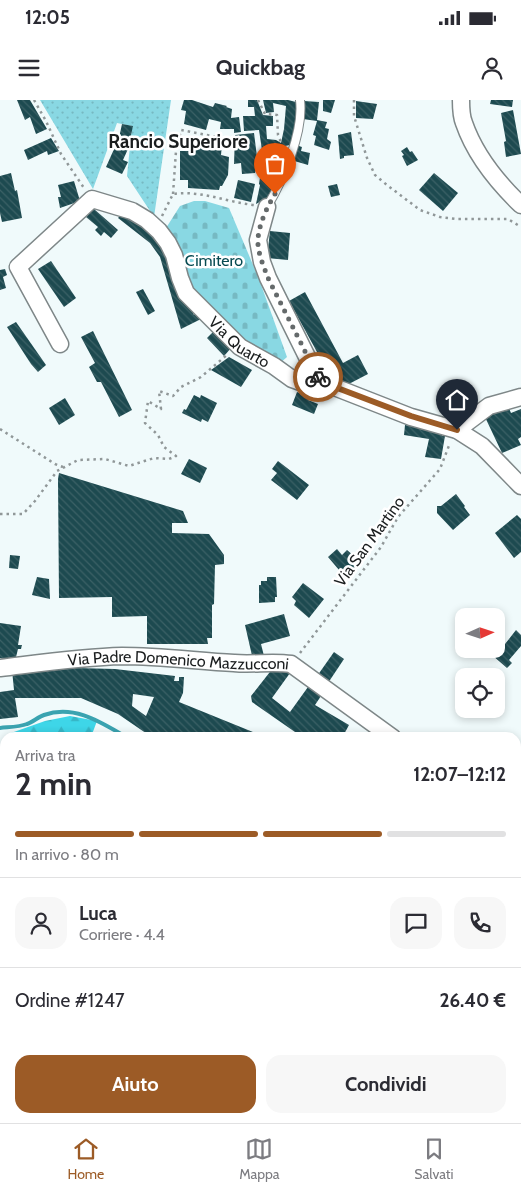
<!DOCTYPE html>
<html lang="it">
<meta charset="utf-8">
<style>
:root{--surface:#fff;--page:#f7f7f7;--text:#2b2b33;--muted:#7c7c81;--line:#e1e1e2;--accent:#9c5b26}
body{margin:0;font-family:Cabin,sans-serif;background:var(--page);color:var(--text);height:100vh;display:flex;flex-direction:column;font-size:19px;white-space:nowrap}
*{box-sizing:border-box;margin:0}
p{font-size:16px;color:var(--muted)}
.icon{flex:none;width:28px;height:28px;fill:none;stroke:currentColor;stroke-width:2;stroke-linecap:round;stroke-linejoin:round}
.map{position:relative;flex:1;overflow:hidden}
.details{position:absolute;left:0px;top:632px;width:521px;height:391px;display:flex;flex-direction:column;background:var(--surface);border-radius:15px 15px 0 0;box-shadow:0 2px 8px #0003}
.details>*{flex:none}
.needle{width:32px;rotate:87deg}
.fabs{position:absolute;left:455px;top:508px;display:grid;gap:10px}
.fabs a{display:grid;place-items:center;width:50px;height:50px;border-radius:10px;background:var(--surface);box-shadow:0 2px 8px #0003;font-size:25px}
.pin{position:absolute;display:grid;place-items:center;width:42px;height:42px;color:#fff;margin:-51px -21px;border-radius:50% 50% 50% 0;rotate:-45deg;box-shadow:0 0 5px #0007}
.pin .icon{rotate:45deg}
.courier{position:absolute;display:grid;place-items:center;width:50px;height:50px;margin:-25px;border:4px solid #9c5b26;border-radius:50%;background:#fff;color:#222;box-shadow:0 1px 6px #0007}
.head em{font-style:normal;font-weight:700}
.head div{display:flex;flex-direction:column-reverse}
.head{display:flex;align-items:center;justify-content:space-between;height:85px;padding:0 15px}
h1{font-size:32px;font-weight:700;line-height:38px}
.bar{display:grid;grid-template-columns:repeat(4,1fr);gap:8px 5px;align-content:center;height:60px;padding:0 15px}
.bar i{height:6px;border-radius:4px;background:var(--line)}
.bar .on{background:var(--accent)}
.bar p{grid-column:span 4}
.line{display:flex;align-items:center;gap:12px;padding:0 15px;border-top:1px solid var(--line)}
.line div{flex:1}
.round{display:grid;place-items:center;flex:none;width:52px;height:52px;border-radius:15px;background:var(--page)}
.action{display:flex;gap:10px;margin-top:auto;padding:10px 15px}
.action a{flex:1;height:58px;border-radius:15px;background:var(--accent);color:#fff;font-size:20px;font-weight:700;line-height:58px;text-align:center}
.action a+a{background:var(--page);color:var(--text)}
.status{display:flex;justify-content:space-between;align-items:center;height:35px;padding:0 25px;background:var(--surface);direction:ltr}
.status svg{height:14px;fill:currentColor}
header{display:flex;justify-content:space-between;align-items:center;height:65px;padding:0 15px;background:var(--surface);font-size:22px;font-weight:700}
.tabs{display:flex;justify-content:space-around;align-items:center;height:70px;border-top:1px solid var(--line);background:var(--surface);font-size:14px;color:var(--muted)}
.tabs a{display:grid;justify-items:center;gap:2px}
.tabs .on{color:var(--accent)}
.map>svg:first-child{display:block}
</style>
<div class="status"><b>12:05</b><svg viewBox="0 0 49 12"><path d="M0 12V9h3v3zM5 12V6h3v6zM10 12V3h3v9zM15 12V0h3v12zM26 1h20v11H26zM47 4h2v5h-2z"/></svg></div>
<header><svg class="icon" aria-label="menu" viewBox="0 0 24 24"><path d="M4 6h16M4 12h16M4 18h16"/></svg>Quickbag<svg class="icon" aria-label="person" viewBox="0 0 24 24"><circle cx="12" cy="8" r="4"/><path d="M4 21q1-7 8-7t8 7"/></svg></header>
<div class="map">
<svg width="521" height="1023" viewBox="0 0 521 1023">
<defs>
<pattern id="forest-firs" width="22" height="20" patternUnits="userSpaceOnUse" patternTransform="scale(1.25)"><rect width="22" height="20" fill="#3ed6e8"/><path d="M5 1l3.5 6h-7zM16 11l3.5 6h-7z" fill="#36b7c7"/></pattern>
<pattern id="cemetery-stones" width="16" height="16" patternUnits="userSpaceOnUse" patternTransform="scale(1.25)"><rect width="16" height="16" fill="#89d8e3"/><path d="M2 7V4a2 2 0 0 1 4 0v3zM10 15v-3a2 2 0 0 1 4 0v3z" fill="#76b9c2"/></pattern>
<pattern id="park-dots" width="8" height="8" patternUnits="userSpaceOnUse" patternTransform="scale(1.25)"><rect width="8" height="8" fill="#89d8e3"/><path d="M2 2h.1M6 6h.1" fill="none" stroke="#76b9c2" stroke-width="1.8" stroke-linecap="round"/></pattern>
<pattern id="building-back-hatch" width="6" height="6" patternUnits="userSpaceOnUse" patternTransform="scale(1.25)"><rect width="6" height="6" fill="#1d4a50"/><path d="M-1 5l2 2M0 0l6 6M5-1l2 2" fill="none" stroke="#3c6166"/></pattern>
</defs>
<rect width="100%" height="100%" fill="#f0fafb"/>
<g fill="url(#forest-firs)">
<polygon points="70,616 97,621 91,637 13,637 11,633 45,621"/>
<polygon points="516,951 521,952 521,1023 401,1023 391,1019 516,1019"/>
</g>
<polygon fill="url(#cemetery-stones)" points="194,101 205,101 229,108 259,179 287,257 279,264 230,230 186,183 166,128 180,106"/>
<polygon fill="url(#park-dots)" points="40,0 171,0 154,117 127,76 132,26 117,23 93,89"/>
<g fill="none" stroke-linecap="round" stroke-linejoin="round">
<g stroke="#3aa3b0" stroke-width="4">
<path d="M0,628C9,627 19,627 27,624C33,622 38,617 44,615C75,604 102,623 128,638"/>
<polyline points="516,836 521,839"/>
</g>
</g>
<g fill="url(#building-back-hatch)" fill-rule="evenodd">
<polygon points="17,0 30,0 47,29 36,34 30,17 25,20"/>
<polygon points="184,0 192,0 213,7 215,3 227,6 226,7 232,9 231,18 239,17 241,32 234,33 234,29 220,29 221,22 209,19 206,30 184,24 186,11 181,10"/>
<polygon points="248,0 257,0 263,15 273,16 273,26 266,26 267,39 276,40 281,43 284,29 286,6 273,3 274,12 266,13 263,0 288,0 300,3 298,19 290,45 280,47 281,66 276,83 267,98 256,104 260,85 259,84 263,57 259,30 244,31 243,16 255,16 254,7 248,7"/>
<polygon points="323,0 335,0 331,13 323,11"/>
<polygon points="491,0 513,0 512,7 490,4"/>
<polygon points="304,1 319,2 317,20 327,22 325,28 329,29 327,39 331,42 329,50 314,45 316,36 313,35 317,21 303,19"/>
<polygon points="356,1 377,4 373,19 356,18"/>
<polygon points="513,10 521,54 506,57 504,42 506,41 501,13"/>
<polygon points="122,24 133,26 128,49 123,60 128,62 122,74 106,67 119,38"/>
<polygon points="351,32 354,55 344,56 344,58 340,59 338,35"/>
<polygon points="254,33 257,57 259,57 255,73 242,74 241,63 234,64 235,35"/>
<polygon points="51,38 59,51 48,55 47,51 28,60 24,50"/>
<polygon points="191,41 211,41 222,44 221,55 229,57 228,75 222,86 220,86 219,90 188,88 188,80 180,80 180,51 189,51 189,42"/>
<polygon points="296,45 302,47 301,51 310,53 308,65 291,60"/>
<polygon points="407,47 410,52 412,51 418,60 407,66 402,56 404,55 401,51"/>
<polygon points="11,73 15,91 17,90 22,118 2,122 0,113 0,76"/>
<polygon points="434,73 458,93 443,111 419,90"/>
<polygon points="238,80 255,84 251,102 234,98"/>
<polygon points="74,81 80,101 60,108 58,97 61,97 58,85"/>
<polygon points="337,84 340,95 331,97 328,86"/>
<polygon points="94,109 118,130 111,138 104,132 101,136 95,130 98,127 86,117"/>
<polygon points="124,111 160,139 195,211 193,213 194,215 196,213 201,219 181,229 160,157 150,143 118,118"/>
<polygon points="270,131 290,133 288,160 267,158"/>
<polygon points="51,161 76,198 64,207 38,169"/>
<polygon points="5,169 7,175 3,177 6,188 0,190 0,170"/>
<polygon points="143,189 155,211 148,215 136,192"/>
<polygon points="305,192 343,263 358,255 368,274 345,286 335,268 328,272 289,201"/>
<polygon points="16,222 46,265 38,272 31,264 7,227"/>
<polygon points="215,230 232,247 224,256 207,238"/>
<polygon points="93,231 132,310 119,317 101,282 97,282 89,267 95,263 81,237"/>
<polygon points="229,257 252,270 241,287 211,270"/>
<polygon points="297,292 310,297 308,300 318,304 314,314 292,305"/>
<polygon points="194,295 200,298 201,295 217,303 208,322 202,319 201,322 182,313 184,309 186,310"/>
<polygon points="65,298 75,315 59,325 49,308"/>
<polygon points="507,304 511,313 521,309 521,337 518,339 521,345 502,353 484,315"/>
<polygon points="405,325 440,331 442,332 442,336 445,336 441,359 425,357 429,339 404,335"/>
<polygon points="189,359 207,368 200,383 181,374"/>
<polygon points="278,361 309,385 297,400 271,380 277,373 272,369"/>
<polygon points="59,373 183,411 188,423 172,423 172,433 209,434 224,455 224,464 215,465 214,504 212,505 212,538 207,538 208,544 147,544 147,516 112,517 112,497 59,498 58,379"/>
<polygon points="456,394 465,406 464,407 470,415 453,430 437,413 437,406 441,406"/>
<polygon points="517,415 521,419 521,452 514,458 495,433"/>
<polygon points="337,449 342,455 347,450 361,462 345,477 328,457"/>
<polygon points="10,455 20,456 18,469 9,468"/>
<polygon points="37,477 49,479 50,499 32,495"/>
<polygon points="267,477 276,477 277,497 275,497 275,502 259,503 259,485 261,485 261,481 267,481"/>
<polygon points="303,483 324,499 309,518 294,505 296,501 292,497"/>
<polygon points="284,514 290,536 261,544 265,560 253,560 245,525"/>
<polygon points="0,523 21,526 18,545 22,545 21,549 18,549 15,561 0,558"/>
<polygon points="516,530 521,535 521,546 509,560 512,563 507,568 485,549 496,549 496,537 505,544"/>
<polygon points="334,552 344,559 326,586 315,579"/>
<path d="M37,567L115,569L175,576L174,581H179V577H184L183,593L179,602L260,635L259,638H153L118,614L81,598H15L18,617L0,619V592L14,590L12,570ZM133,594L154,597L146,616L132,606Z"/>
<polygon points="273,568 290,573 272,598 290,612 308,587 321,596 315,605 349,625 342,638 292,638 295,632 252,602 251,596"/>
<polygon points="0,676 5,676 5,728 2,726 0,730"/>
<polygon points="516,727 521,729 521,763 516,761"/>
<polygon points="0,758 5,759 5,774 0,773"/>
<polygon points="516,800 521,803 521,819 516,817"/>
<polygon points="516,879 521,881 521,915 516,913"/>
<polygon points="261,1019 293,1019 290,1023 258,1023"/>
</g>
<g fill="none" stroke-linecap="round" stroke-linejoin="round">
<g stroke="#7e8788" stroke-width="10">
<path id="lane" d="M267,107C283,80 304,32 300,0"/>
</g>
<g stroke="#7e8788" stroke-width="19">
<g id="street">
<path d="M461,0C461,7 461,16 464,23C475,55 497,82 521,105"/>
<polyline points="267,107 258,140 262,162 268,178 319,281"/>
<path id="s1" d="M60,244L18,167L92,99L132,111L147,120L159,131L168,143L174,155L180,178L186,193L240,247L274,266L292,279L306,284L319,281L411,317L457,330L482,346L521,386"/>
<polyline points="457,330 489,306 521,297"/>
<path id="s2" d="M0,568C41,563 81,557 122,556C160,556 197,561 234,563C253,565 272,561 291,564L393,638"/>
<polyline points="516,718 521,720"/>
<polyline points="0,750 5,751"/>
<polyline points="204,1019 206,1023"/>
<polyline points="234,1023 237,1019"/>
<polyline points="332,1023 332,1019"/>
</g>
</g>
<g stroke="#7e8788" stroke-width="25">
<g id="secondary">
<polyline points="0,797 5,799"/>
<polyline points="516,932 521,934"/>
</g>
</g>
<g stroke="#909798" stroke-width="2.5" stroke-dasharray="2.5 4" stroke-linecap="butt">
<polyline points="34,0 46,21 61,54 84,88"/>
<polyline points="258,0 265,14 277,15 278,35 281,42"/>
<polyline points="354,0 354,16 367,58 375,75 387,85 420,110 440,117 456,119 508,119 521,127"/>
<polyline points="173,94 176,51 181,30 217,37"/>
<path d="M162,116L173,94C201,90 226,102 254,105"/>
<polyline points="0,329 55,364 63,367"/>
<polyline points="0,414 23,414 35,401 57,371 78,360 105,359 129,366 154,358 169,359 176,356 164,347 158,335 145,323 148,301 161,309 159,291 173,296 181,287 201,277 228,254"/>
<polyline points="300,553 381,447 398,417 440,369 450,343"/>
<polyline points="516,960 521,957"/>
<polyline points="415,1019 425,1023"/>
</g>
<use href="#lane" stroke="#fff" stroke-width="8"/>
<use href="#street" stroke="#fff" stroke-width="16"/>
<use href="#secondary" stroke="#fff" stroke-width="22"/>
</g>
<g fill="none" stroke-linecap="round" stroke-linejoin="round">
<path stroke="#656a6b" stroke-width="5" stroke-dasharray="0 9" d="M275,94C267,107 259,124 258,139C257,152 264,167 268,178L318,277"/>
<polyline stroke="#9c5b26" stroke-width="6" points="318,277 319,281 411,316 457,330"/>
</g>
<g text-anchor="middle" stroke-width="5" stroke-linejoin="round" paint-order="stroke">
<g font-size="16" fill="#064a51" stroke="#fff">
<text x="214" y="166">Cimitero</text>
</g>
<g font-size="16" fill="#1a1d1e" stroke="#fff">
<text dy="6" stroke="none"><textPath href="#s1" startOffset="405">Via Quarto</textPath></text>
<text transform="translate(369 441) rotate(-54)" y="6">Via San Martino</text>
<text dy="6" stroke="none"><textPath href="#s2" startOffset="179">Via Padre Domenico Mazzucconi</textPath></text>
</g>
<g font-size="19" font-weight="bold" fill="#1a1d1e" stroke="#fff">
<text x="178" y="48">Rancio Superiore</text>
</g>
</g>
</svg>
<div class="fabs">
<a><svg class="needle" viewBox="-14 -14 28 28"><path d="M0-13l5 13h-10z" fill="#e53935"/><path d="M0 13l5-13h-10z" fill="#7c7c81"/></svg></a>
<a><svg class="icon" aria-label="locate" viewBox="0 0 24 24"><circle cx="12" cy="12" r="6"/><path d="M12 2v4M12 18v4M2 12h4M18 12h4"/></svg></a>
</div>
<div class="pin" style="left:275px;top:94px;background:#ea580c"><svg class="icon" aria-label="bag" viewBox="0 0 24 24"><path d="M5 8h14l-1 12H6zM9 8a3 3 0 0 1 6 0"/></svg></div>
<div class="pin" style="left:457px;top:330px;background:#1f2937"><svg class="icon" aria-label="home" viewBox="0 0 24 24"><path d="M3 11l9-7 9 7M6 9v11h12V9"/></svg></div>
<div class="courier" style="left:318px;top:277px"><svg class="icon" aria-label="bike" viewBox="0 0 24 24"><circle cx="6" cy="16" r="4"/><circle cx="18" cy="16" r="4"/><path d="M6 16l4-8h5l3 8M10 8l3 8H6M13 5h3"/></svg></div>
<section class="details">
<div class="head"><div><h1>2 min</h1><p>Arriva tra</p></div><em>12:07–12:12</em></div>
<div class="bar"><i class="on"></i><i class="on"></i><i class="on"></i><i></i><p>In arrivo · 80 m</p></div>
<div class="line" style="height:90px"><a class="round"><svg class="icon" aria-label="person" viewBox="0 0 24 24"><circle cx="12" cy="8" r="4"/><path d="M4 21q1-7 8-7t8 7"/></svg></a><div><b>Luca</b><p>Corriere · 4.4</p></div><a class="round"><svg class="icon" aria-label="chat" viewBox="0 0 24 24"><path d="M4 5h16v11H9l-5 4z"/></svg></a><a class="round"><svg class="icon" aria-label="phone" viewBox="0 0 24 24"><path d="M5 4h4l2 5-3 2q2 4 5 5l2-3 5 2v4C11 20 4 13 5 4z"/></svg></a></div>
<div class="line" style="height:65px"><div>Ordine #1247</div><b>26.40 €</b></div>
<div class="action"><a>Aiuto</a><a>Condividi</a></div>
</section>
</div>
<nav class="tabs">
<a class="on"><svg class="icon" aria-label="home" viewBox="0 0 24 24"><path d="M3 11l9-7 9 7M6 9v11h12V9"/></svg>Home</a>
<a><svg class="icon" aria-label="map" viewBox="0 0 24 24"><path d="M3 6l6-2 6 2 6-2v14l-6 2-6-2-6 2zM9 4v14M15 6v14"/></svg>Mappa</a>
<a><svg class="icon" aria-label="saved" viewBox="0 0 24 24"><path d="M7 4h10v16l-5-4-5 4z"/></svg>Salvati</a>
</nav>
